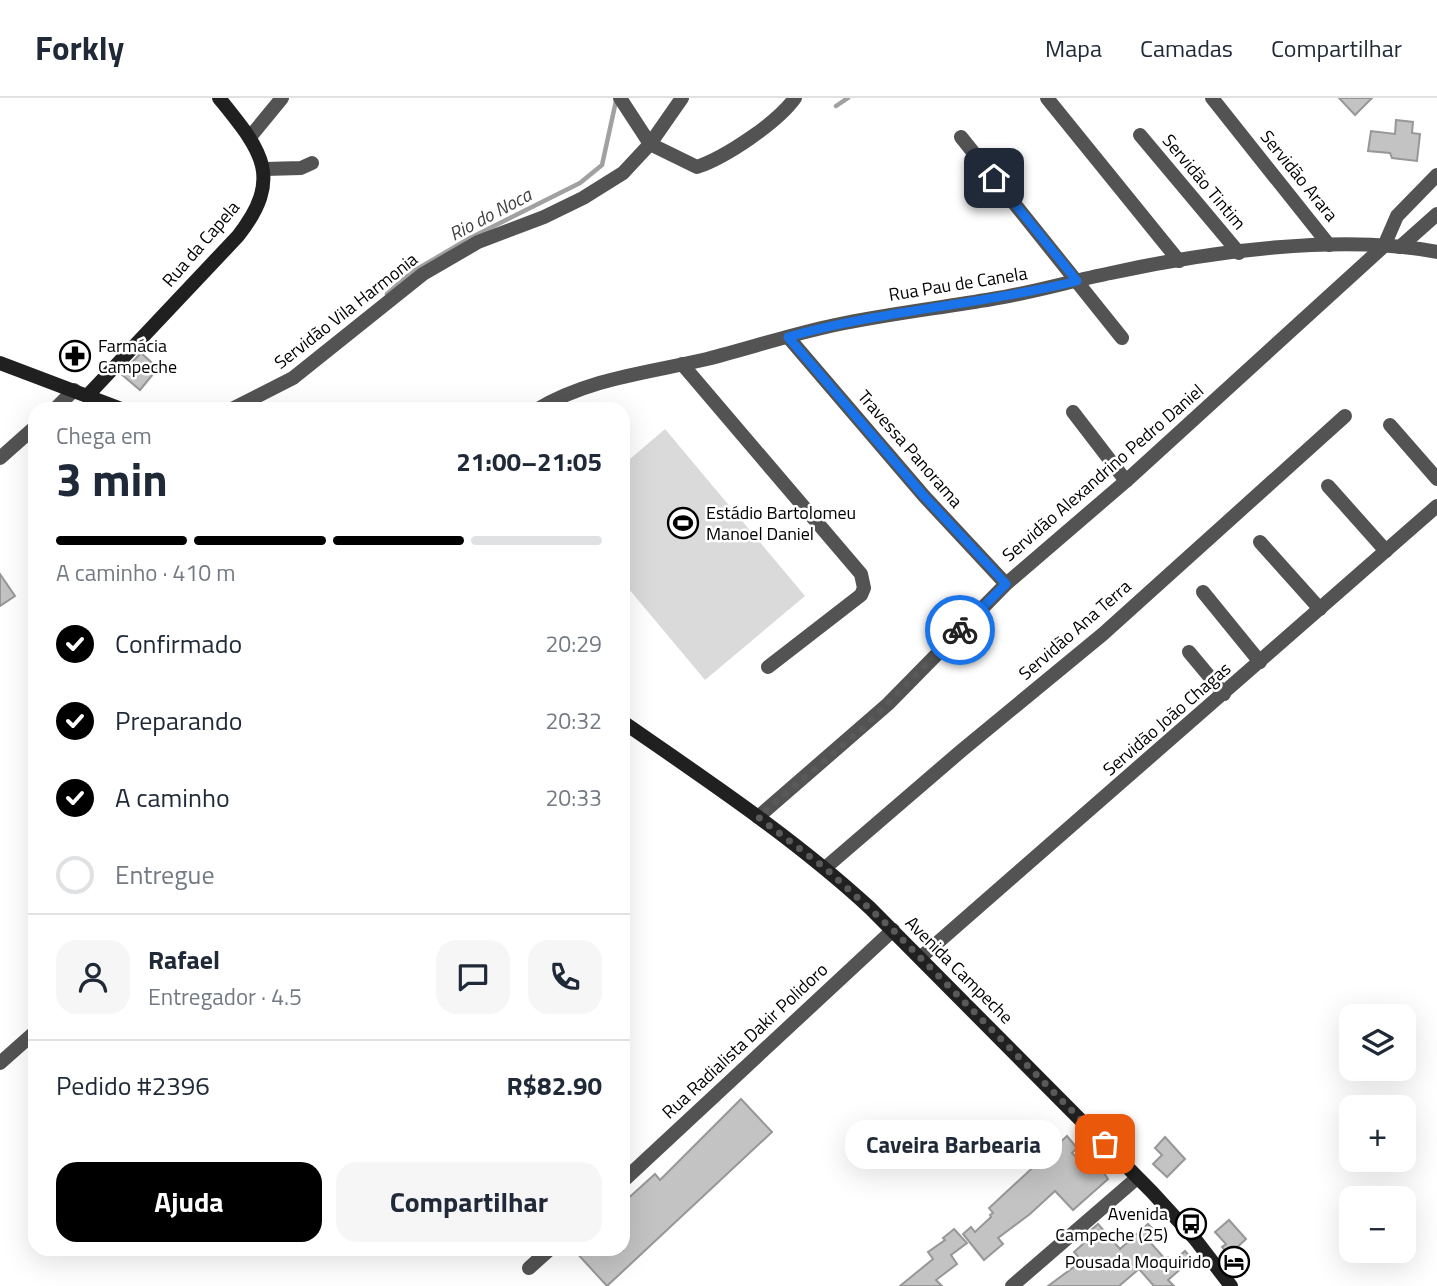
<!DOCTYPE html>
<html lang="pt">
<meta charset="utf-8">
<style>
:root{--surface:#fff;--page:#f6f6f7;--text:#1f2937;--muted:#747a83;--line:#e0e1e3;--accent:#000}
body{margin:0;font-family:"Titillium Web",sans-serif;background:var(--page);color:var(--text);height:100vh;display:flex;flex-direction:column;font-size:26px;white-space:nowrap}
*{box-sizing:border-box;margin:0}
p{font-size:23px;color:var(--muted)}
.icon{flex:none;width:38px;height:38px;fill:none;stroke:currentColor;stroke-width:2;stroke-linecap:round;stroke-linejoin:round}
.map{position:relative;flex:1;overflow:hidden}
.drawer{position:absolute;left:28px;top:304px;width:602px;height:854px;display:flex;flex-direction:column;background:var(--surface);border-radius:21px;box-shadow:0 7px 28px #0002}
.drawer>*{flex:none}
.buttons{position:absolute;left:1339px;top:906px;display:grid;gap:14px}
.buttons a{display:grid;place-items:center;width:77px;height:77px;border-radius:14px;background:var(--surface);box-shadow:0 7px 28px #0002;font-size:35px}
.pin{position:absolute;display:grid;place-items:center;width:60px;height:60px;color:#fff;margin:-30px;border-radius:14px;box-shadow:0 4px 10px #0006}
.courier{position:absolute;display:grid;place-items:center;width:70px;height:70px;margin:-35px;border:5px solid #1a73e8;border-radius:50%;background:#fff;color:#222;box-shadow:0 2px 9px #0007}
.bubble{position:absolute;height:49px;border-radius:21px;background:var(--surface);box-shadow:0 7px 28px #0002;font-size:23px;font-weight:700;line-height:49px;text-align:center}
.overview em{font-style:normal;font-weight:700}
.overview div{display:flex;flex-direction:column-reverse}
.overview{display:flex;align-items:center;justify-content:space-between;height:119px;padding:0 28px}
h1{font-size:46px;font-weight:700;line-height:52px}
.bar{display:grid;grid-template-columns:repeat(4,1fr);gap:10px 7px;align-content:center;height:84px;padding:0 28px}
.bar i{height:9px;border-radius:5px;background:var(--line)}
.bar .active{background:var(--accent)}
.bar p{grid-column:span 4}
.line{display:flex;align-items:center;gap:18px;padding:0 28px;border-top:2px solid var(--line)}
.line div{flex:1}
.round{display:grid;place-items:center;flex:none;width:74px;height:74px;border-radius:21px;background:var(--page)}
ol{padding:0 28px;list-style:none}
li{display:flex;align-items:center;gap:21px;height:77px}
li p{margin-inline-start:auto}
li .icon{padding:7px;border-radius:50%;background:var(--accent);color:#fff;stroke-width:4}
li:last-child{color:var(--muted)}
li i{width:38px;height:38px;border:4px solid var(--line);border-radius:50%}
.button{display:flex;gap:14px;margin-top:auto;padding:14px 28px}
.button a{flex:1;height:80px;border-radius:21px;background:var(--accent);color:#fff;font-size:28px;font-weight:700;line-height:80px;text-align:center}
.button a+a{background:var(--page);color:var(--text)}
header{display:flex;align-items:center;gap:42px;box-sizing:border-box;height:98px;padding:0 35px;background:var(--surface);border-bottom:2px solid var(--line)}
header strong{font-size:33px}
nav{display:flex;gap:38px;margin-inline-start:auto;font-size:24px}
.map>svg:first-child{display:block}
</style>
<header>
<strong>Forkly</strong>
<nav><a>Mapa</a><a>Camadas</a><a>Compartilhar</a></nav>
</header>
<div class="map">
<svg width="1437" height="1188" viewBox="0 0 1437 1188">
<rect width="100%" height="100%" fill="#fff"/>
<polygon fill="#dadada" points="665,331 805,498 705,582 623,484 623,367"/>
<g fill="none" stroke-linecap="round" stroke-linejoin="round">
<g stroke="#a1a1a1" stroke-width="4.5">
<polyline points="836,8 848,0"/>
<polyline points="387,196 412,174 470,140 580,85 602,67 616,3"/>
</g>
</g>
<g fill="#c3c3c3" stroke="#979797" stroke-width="2">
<polygon points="1339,0 1372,0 1355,17"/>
<polygon points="1396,22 1413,24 1412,35 1420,36 1417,63 1392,60 1390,55 1368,53 1371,33 1395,36"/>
<polygon points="141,255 158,270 140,292 121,276"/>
<polygon points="0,476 15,498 0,508"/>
<polygon points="741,1001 772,1034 607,1188 574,1152 623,1152 623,1105 655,1076 660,1082"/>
<polygon points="1067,1038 1077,1050 1072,1055 1089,1072 1102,1072 1108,1081 1073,1112 1055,1093 1030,1116 998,1140 1003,1146 984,1162 963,1136 971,1129 975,1134 991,1119 990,1117 993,1115 989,1110"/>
<polygon points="1165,1039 1185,1061 1167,1079 1153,1066 1162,1057 1155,1050"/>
<polygon points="1229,1122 1246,1141 1229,1157 1222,1149 1226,1146 1215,1134"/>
<polygon points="1098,1126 1120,1151 1148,1126 1157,1135 1149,1143 1165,1161 1168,1159 1172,1164 1185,1153 1192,1161 1168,1182 1174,1188 1154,1188 1139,1171 1119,1188 1048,1188 1082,1163 1074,1154 1084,1145 1081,1141"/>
<polygon points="954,1131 967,1145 951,1157 957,1166 936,1182 942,1188 900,1188 933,1161 928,1154 945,1142 943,1140"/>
</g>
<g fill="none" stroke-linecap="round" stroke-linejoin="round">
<g stroke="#535353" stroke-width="14">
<path d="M620,0L650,46L697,69C726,59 777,25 795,0"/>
<polyline points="1047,0 1179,163"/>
<polyline points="1212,0 1329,147"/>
<polyline points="1140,37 1239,155"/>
<polyline points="250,39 282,0"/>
<polyline points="961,39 1122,240"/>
<polyline points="265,71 301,70 312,65"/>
<polyline points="1400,149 1437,116"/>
<polyline points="788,239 924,398 1006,486"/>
<polyline points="682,266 861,476 864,490 861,497 768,569"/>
<polyline points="54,312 74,292"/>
<polyline points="230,312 293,280 423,176 478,144 544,119 583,100 623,75 650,46 682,0"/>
<polyline points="1073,314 1126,383"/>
<polyline points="1390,327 1437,381"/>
<polyline points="0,360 35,329"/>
<polyline points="1328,388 1386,453"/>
<polyline points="1260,444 1320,511"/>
<polyline points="1203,494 1260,564"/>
<polyline points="1189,554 1224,596"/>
<polyline points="758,719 888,606 1006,486 1126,383 1384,148 1397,118 1437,77"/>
<polyline points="825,770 961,653 1103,536 1345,318"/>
<polyline points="920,860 1437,408"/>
<polyline points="0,965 35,934"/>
<polyline points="623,1083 893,832"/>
<polyline points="529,1170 549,1152"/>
<polyline points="1012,1188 1137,1080"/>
</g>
<path stroke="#535353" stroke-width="14" d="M536,312C590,280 647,275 707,261C750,250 792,236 835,227C887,216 940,210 992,201C1032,195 1071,183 1111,175C1206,154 1342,135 1437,154"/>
<g stroke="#202020" stroke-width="14">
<polyline points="0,265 124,312"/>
<path d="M88,297L238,138C285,78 260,51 219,0"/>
<path d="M623,624C708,683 794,740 870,810L1152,1094L1195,1141L1231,1188"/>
</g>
</g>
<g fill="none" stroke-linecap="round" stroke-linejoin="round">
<polyline stroke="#595959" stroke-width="7" stroke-dasharray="0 12.6" points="960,532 864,629 758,719 825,770 893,832 1105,1046"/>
<path stroke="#1a73e8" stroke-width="9" d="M960,532L1006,486L924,398L788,239C883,212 981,207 1077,183L994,80"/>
</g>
<defs>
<g id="pharmacy-ring" transform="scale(1.575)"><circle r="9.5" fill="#fff" stroke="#000" stroke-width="1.5"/><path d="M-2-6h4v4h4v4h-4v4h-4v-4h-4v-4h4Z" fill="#000"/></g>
<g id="stadium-ring" transform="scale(1.575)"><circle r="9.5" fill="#fff" stroke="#000" stroke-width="1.5"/><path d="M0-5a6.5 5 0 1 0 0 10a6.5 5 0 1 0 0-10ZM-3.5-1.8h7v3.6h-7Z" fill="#000"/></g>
<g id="bus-ring" transform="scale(1.575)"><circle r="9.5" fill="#fff" stroke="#000" stroke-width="1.5"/><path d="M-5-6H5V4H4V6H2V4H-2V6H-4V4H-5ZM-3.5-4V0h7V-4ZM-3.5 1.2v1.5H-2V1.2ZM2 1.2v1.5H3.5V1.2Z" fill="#000"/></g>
<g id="hotel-ring" transform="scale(1.575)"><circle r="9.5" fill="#fff" stroke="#000" stroke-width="1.5"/><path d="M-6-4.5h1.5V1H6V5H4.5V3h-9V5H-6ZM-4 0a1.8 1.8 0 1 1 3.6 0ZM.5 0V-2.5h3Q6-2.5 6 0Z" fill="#000"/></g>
</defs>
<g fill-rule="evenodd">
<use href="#pharmacy-ring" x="75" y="258"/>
<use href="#stadium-ring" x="683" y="425"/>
<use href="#bus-ring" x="1191" y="1126"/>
<use href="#hotel-ring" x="1234" y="1164"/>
</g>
<g text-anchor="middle" stroke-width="5" stroke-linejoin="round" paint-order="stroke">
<g font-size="18" fill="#000" stroke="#fff">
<text transform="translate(1299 78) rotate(51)" y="6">Servidão Arara</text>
<text transform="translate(1204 84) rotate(50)" y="6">Servidão Tintim</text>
<text transform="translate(201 146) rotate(-49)" y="6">Rua da Capela</text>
<text transform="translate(958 186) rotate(-9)" y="6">Rua Pau de Canela</text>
<text transform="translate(346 213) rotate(-38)" y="6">Servidão Vila Harmonia</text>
<text transform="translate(910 351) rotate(49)" y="6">Travessa Panorama</text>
<text transform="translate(1103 375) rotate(-41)" y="6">Servidão Alexandrino Pedro Daniel</text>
<text transform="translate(1075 532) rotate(-41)" y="6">Servidão Ana Terra</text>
<text transform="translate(1167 621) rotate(-41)" y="6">Servidão João Chagas</text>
<text transform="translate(959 872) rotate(45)" y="6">Avenida Campeche</text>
<text transform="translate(745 943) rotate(-43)" y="6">Rua Radialista Dakir Polidoro</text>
</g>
<g font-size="18" fill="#000" stroke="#fff" text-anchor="start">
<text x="98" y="254">Farmácia<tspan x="98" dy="21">Campeche</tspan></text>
<text x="706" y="421">Estádio Bartolomeu<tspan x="706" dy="21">Manoel Daniel</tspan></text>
<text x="1168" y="1122" text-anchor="end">Avenida<tspan x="1168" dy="21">Campeche (25)</tspan></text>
<text x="1211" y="1170" text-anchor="end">Pousada Moquirido</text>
</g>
<g font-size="19" font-style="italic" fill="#424242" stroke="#fff">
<text transform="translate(490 116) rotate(-28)" y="7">Rio do Noca</text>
</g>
</g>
</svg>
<div class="buttons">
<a><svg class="icon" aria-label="layers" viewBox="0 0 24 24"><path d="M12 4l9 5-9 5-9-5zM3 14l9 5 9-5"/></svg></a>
<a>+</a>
<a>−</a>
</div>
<div class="pin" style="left:1105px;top:1046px;background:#ea580c"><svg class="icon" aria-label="bag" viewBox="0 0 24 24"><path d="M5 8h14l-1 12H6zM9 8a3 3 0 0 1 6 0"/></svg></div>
<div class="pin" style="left:994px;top:80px;background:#1f2937"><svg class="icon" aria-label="home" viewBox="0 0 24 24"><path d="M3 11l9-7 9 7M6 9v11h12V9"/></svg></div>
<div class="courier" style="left:960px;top:532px"><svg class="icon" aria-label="bike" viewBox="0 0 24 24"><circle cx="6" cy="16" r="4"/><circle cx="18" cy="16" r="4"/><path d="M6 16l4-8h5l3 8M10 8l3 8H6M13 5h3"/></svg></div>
<div class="bubble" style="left:845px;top:1022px;width:217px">Caveira Barbearia</div>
<section class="drawer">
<div class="overview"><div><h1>3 min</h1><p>Chega em</p></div><em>21:00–21:05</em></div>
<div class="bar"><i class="active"></i><i class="active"></i><i class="active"></i><i></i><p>A caminho · 410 m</p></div>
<ol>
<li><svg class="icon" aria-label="check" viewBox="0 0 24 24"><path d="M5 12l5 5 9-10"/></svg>Confirmado<p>20:29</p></li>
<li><svg class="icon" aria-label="check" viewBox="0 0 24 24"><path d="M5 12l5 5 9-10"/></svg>Preparando<p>20:32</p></li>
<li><svg class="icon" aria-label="check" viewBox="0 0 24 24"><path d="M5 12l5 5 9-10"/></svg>A caminho<p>20:33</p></li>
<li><i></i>Entregue</li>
</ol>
<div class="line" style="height:126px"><a class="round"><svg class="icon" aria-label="person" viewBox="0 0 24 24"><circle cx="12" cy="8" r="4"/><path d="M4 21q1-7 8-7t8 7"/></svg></a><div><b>Rafael</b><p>Entregador · 4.5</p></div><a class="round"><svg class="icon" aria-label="chat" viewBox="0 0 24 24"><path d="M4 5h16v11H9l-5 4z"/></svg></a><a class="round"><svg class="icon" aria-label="phone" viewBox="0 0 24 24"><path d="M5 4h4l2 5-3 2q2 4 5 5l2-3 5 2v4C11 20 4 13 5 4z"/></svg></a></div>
<div class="line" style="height:91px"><div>Pedido #2396</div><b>R$82.90</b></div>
<div class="button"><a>Ajuda</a><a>Compartilhar</a></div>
</section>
</div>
